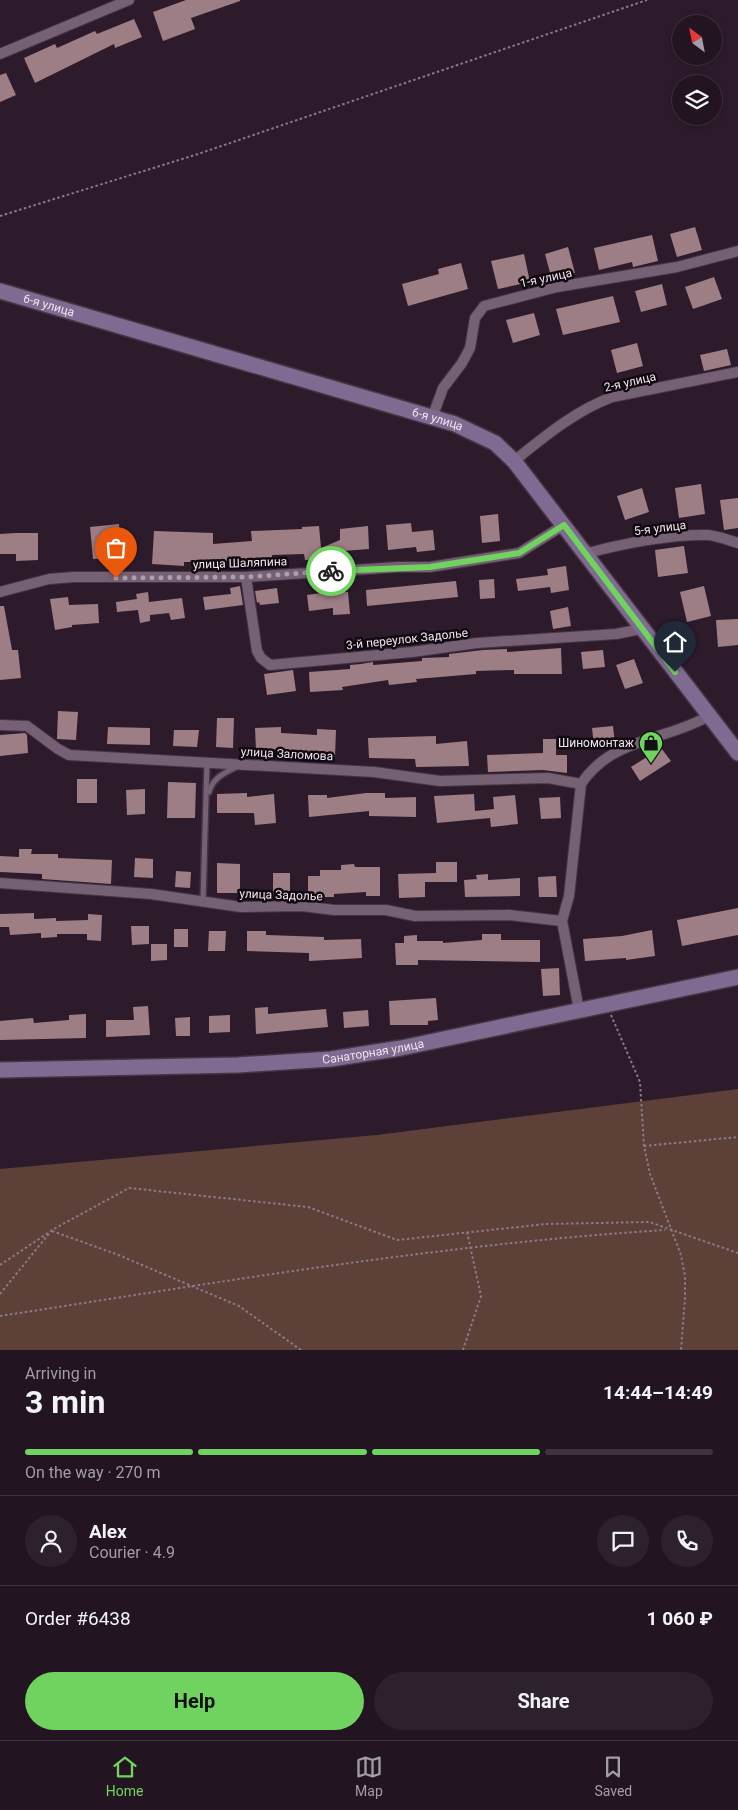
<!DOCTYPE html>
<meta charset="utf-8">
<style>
:root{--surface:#221421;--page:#2e212e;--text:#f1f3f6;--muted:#a29ea5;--line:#3f333f;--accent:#70d35f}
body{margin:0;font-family:Roboto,sans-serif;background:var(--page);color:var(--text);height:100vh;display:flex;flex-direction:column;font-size:19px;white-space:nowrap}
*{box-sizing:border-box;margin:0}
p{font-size:16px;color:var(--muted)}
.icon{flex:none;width:28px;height:28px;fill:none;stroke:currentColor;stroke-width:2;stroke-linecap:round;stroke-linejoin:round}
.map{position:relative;height:1350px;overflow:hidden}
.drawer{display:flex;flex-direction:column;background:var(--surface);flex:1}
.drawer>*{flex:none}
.needle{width:32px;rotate:328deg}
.buttons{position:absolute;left:672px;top:15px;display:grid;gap:10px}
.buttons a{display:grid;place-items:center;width:50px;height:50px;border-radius:50%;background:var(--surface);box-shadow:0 2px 8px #0003,0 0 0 1px var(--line);font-size:25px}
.pin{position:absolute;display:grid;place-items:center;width:42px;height:42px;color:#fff;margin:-51px -21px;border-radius:50% 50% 50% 0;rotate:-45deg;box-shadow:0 0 5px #0007}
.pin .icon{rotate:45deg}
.courier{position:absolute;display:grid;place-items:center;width:50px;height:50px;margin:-25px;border:4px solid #70d35f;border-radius:50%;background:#fff;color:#222;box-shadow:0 1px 6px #0007}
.summary em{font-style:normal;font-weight:700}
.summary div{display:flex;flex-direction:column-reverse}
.summary{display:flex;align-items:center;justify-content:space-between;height:85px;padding:0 25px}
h1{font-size:32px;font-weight:700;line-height:38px}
.bar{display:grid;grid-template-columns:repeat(4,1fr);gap:8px 5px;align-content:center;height:60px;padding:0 25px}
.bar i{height:6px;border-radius:4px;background:var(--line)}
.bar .on{background:var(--accent)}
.bar p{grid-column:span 4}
.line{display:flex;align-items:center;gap:12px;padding:0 25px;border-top:1px solid var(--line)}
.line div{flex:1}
.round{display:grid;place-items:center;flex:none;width:52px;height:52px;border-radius:26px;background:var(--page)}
.cta{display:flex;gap:10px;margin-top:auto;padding:10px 25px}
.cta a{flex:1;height:58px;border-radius:30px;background:var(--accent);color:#111;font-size:20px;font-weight:700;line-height:58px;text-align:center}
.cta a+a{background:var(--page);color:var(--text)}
.tab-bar{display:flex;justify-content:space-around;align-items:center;height:70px;border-top:1px solid var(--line);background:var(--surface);font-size:14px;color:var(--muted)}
.tab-bar a{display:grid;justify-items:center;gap:2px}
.tab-bar .on{color:var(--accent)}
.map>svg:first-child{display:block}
</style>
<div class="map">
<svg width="738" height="1350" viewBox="0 0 738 1350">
<rect width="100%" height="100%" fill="#2d1b2c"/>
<polygon fill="#5d4139" points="738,1089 738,1350 0,1350 0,1169 377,1135"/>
<g fill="#9e7e85">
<polygon points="186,0 240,0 240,1 191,18 195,29 163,41 153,12"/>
<polygon points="134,19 142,37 115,48 114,44 35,83 24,58 55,44 57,48 95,31 97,34"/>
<polygon points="6,73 16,95 0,102 0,75"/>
<polygon points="695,227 702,250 677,257 670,234"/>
<polygon points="652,235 658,261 633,267 632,262 599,270 594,248"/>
<polygon points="568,247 575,273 552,280 545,254"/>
<polygon points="524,254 530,282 498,289 491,261"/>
<polygon points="461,263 468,289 408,306 402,284 439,274 438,269"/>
<polygon points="714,277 722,299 693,309 685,287"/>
<polygon points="662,284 667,305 641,312 635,291"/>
<polygon points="613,296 620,322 563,335 556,309"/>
<polygon points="534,313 540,335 513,343 506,320"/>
<polygon points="637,343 643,366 617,373 611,350"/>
<polygon points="727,349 731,365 704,371 700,355"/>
<polygon points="701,484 705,514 679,518 675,488"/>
<polygon points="642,488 649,512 625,520 617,496"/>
<polygon points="738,498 738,528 724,530 720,500"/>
<polygon points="498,514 500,541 482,543 480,516"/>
<polygon points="411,523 412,532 433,530 435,550 417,552 416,547 388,550 386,525"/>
<polygon points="119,524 121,557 93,559 90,527"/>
<polygon points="319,526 321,548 340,540 340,529 368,526 369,549 330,552 331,562 323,562 323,559 305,560 304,554 272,555 272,558 223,562 184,562 184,566 152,564 154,531 213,533 213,544 252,541 251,531 302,529 302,527"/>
<polygon points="16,533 38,533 38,560 16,561 16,554 0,554 0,534"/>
<polygon points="684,546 688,573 658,577 655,550"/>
<polygon points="566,566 569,590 551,593 550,587 518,591 516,579 548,575 547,569"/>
<polygon points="494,579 495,598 480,599 479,580"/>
<polygon points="456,581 458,597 367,606 366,590"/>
<polygon points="240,586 243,605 205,610 203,597 231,594 230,588"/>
<polygon points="704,586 711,616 687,622 680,592"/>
<polygon points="277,588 279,603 260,605 259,602 257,603 255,591"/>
<polygon points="148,592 149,602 182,598 185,618 171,620 169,613 150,615 150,621 140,623 138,610 117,612 116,602 137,599 136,594"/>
<polygon points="328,592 348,592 350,614 333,615 333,608 309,611 307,595"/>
<polygon points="68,597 69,605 98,604 99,623 72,625 72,627 55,630 50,599"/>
<polygon points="0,606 4,606 12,650 18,650 21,678 0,680"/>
<polygon points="568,607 571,626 553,629 550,611"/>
<polygon points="738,619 738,645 718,647 716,620"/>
<polygon points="561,648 562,674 514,674 514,670 476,671 476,674 416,679 417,682 389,685 388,680 342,687 343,690 310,692 309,672 350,669 350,665 361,664 373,662 373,665 422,661 422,658 449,657 449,654 483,650 507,649 507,652"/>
<polygon points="603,650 605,667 583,669 581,652"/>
<polygon points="634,659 643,683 625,689 616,665"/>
<polygon points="293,670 296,691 267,695 264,674"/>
<polygon points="58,711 78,712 76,740 57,739"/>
<polygon points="217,718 234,718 233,748 216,747"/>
<polygon points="613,726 615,744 594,746 592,728"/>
<polygon points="108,727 150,728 150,745 107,744"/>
<polygon points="281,727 281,733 317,735 317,729 336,730 335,757 289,754 289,749 256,750 255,728"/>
<polygon points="174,730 199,730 197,747 173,746"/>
<polygon points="25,733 27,735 28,753 0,756 0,735"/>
<polygon points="436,736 436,744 467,741 469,766 416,767 415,759 369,758 368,738"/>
<polygon points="543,739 556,739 556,755 567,755 567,773 543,770 488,772 487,755 543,753"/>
<polygon points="661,748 671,761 640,781 631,767"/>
<rect x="77" y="779" width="20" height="24"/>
<polygon points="168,782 196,783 195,818 167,818"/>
<polygon points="145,789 145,814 127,815 126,790"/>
<polygon points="247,793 247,797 274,794 276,823 255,825 254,813 217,813 217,794"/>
<polygon points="366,793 385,793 385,798 416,797 416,817 369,816 369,811 309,817 308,795 327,795 327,798"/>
<polygon points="474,794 475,811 494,809 493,797 515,795 518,824 491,827 490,818 437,823 434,796"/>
<polygon points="560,797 561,818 541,819 539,798"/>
<polygon points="19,849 32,849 31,854 58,854 58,858 112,860 111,884 42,879 42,874 0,872 0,856 19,857"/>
<polygon points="135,858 153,859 153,878 134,877"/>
<polygon points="436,862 457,862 457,882 425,882 425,897 399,898 398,874 436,873"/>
<polygon points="217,863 240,864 240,893 217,893"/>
<polygon points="354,864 355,867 380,867 380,896 366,896 366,892 334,894 334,897 308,897 308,876 320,876 320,870 341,870 341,865"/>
<polygon points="176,871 191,872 190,888 175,887"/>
<rect x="273" y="873" width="17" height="24"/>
<polygon points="488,874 488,880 520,878 520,896 465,897 464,880 477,879 476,875"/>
<polygon points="556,876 557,897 539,897 538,877"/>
<polygon points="738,908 738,935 682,946 677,920"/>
<polygon points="34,913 34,919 56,918 56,921 88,920 88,914 102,915 101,941 87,940 87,934 57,934 57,937 41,938 41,933 10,935 9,927 0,927 0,914"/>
<polygon points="131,926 149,926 149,944 132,945"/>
<rect x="174" y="929" width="14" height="18"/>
<polygon points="652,930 655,956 626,960 626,958 585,961 583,939 622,936"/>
<polygon points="209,931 226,931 225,951 208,951"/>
<polygon points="247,931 266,931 266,935 324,937 324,940 361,939 362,958 309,961 309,953 247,951"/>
<polygon points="482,934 501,934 501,940 540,940 540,962 418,960 418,965 396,965 395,943 404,943 404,936 417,935 417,941 443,941 443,943 482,940"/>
<polygon points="151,944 167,944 167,960 151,961"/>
<polygon points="559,968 560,995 543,996 541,969"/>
<polygon points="436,998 438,1020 428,1021 428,1025 390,1025 389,1001"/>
<polygon points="148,1006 150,1035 106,1037 106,1020 134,1020 133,1007"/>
<polygon points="268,1007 268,1014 326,1009 328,1027 256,1034 255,1008"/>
<polygon points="368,1010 369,1026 344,1028 343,1012"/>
<polygon points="86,1014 86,1038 0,1040 0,1021 33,1018 34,1023 69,1020 69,1015"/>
<polygon points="230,1015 230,1032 209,1033 209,1016"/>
<polygon points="190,1017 190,1036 176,1036 175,1018"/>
</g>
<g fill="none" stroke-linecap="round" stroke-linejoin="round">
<g stroke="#453644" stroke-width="8">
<g id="lane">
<path d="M209,792C213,778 224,773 236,767"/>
<polyline points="203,901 207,762"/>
</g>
</g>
<g stroke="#453644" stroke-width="12">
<g id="street">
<polyline points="0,54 129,0"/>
<polyline points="432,418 443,388 462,363 470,348 475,318 484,306 557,287 677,267 738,251"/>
<path d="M514,461C545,436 575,411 612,397L738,372"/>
<path d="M585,554C619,544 672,534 708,535C718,536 728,540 738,543"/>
<polyline points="246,577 257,651 261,658 270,665 412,652 477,643 616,634 641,629"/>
<polyline points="0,592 49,579 74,577 246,577 398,567 430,567 519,553 564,525"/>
<polyline points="0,725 27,726 58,749 69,755 374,772 440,781 548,778 581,784"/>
<polyline points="0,883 151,894 241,907 302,906 334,910 386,910 415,916 509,915 562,921"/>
<path d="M579,1010L562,921L569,896L581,784C611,738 665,741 709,716"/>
</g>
</g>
<g stroke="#453644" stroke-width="18">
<g id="secondary">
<path id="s1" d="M0,291L455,424L495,443L514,461L738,753"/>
<path id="s2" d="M0,1070L238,1065L331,1059L401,1048L738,977"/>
</g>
</g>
<g stroke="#897a88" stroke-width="2" stroke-dasharray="2.5 2.5" stroke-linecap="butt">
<polyline points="0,216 198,154 647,0"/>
<polyline points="611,1015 640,1082 644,1146 650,1174 681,1255 685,1276 685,1298 681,1350"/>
<polyline points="644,1146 738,1137"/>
<polyline points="52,1231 116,1254 239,1306 301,1350"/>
<polyline points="0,1265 48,1233"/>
<polyline points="0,1294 52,1230 129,1188 308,1207 397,1240 546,1224 649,1222 738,1253"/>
<path d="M0,1316C221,1282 442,1244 665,1230"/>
<polyline points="463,1350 481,1296 467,1232"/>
</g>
<use href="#lane" stroke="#756074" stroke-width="5"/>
<use href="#street" stroke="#756074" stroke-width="10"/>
<use href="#secondary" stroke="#7f6a92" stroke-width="15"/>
</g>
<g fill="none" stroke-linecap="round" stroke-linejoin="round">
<polyline stroke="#ac9eab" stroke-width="5" stroke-dasharray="0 9" points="116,578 246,577 331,571"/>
<polyline stroke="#70d35f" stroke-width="6" points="331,571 430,567 519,553 564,525 675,672"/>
</g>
<defs>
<g id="shop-pin" transform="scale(1.25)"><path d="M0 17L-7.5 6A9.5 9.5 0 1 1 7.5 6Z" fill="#70d35f" stroke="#110910"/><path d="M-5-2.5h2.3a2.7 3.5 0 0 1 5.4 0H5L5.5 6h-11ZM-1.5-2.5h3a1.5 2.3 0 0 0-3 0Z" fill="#111"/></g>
</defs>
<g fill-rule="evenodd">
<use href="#shop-pin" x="651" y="743"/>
</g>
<g text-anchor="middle" stroke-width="5" stroke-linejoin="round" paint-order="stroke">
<g font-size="12" fill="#f0e4ef" stroke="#110910">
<text transform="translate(546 278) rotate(-12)" y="4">1-я улица</text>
<text dy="4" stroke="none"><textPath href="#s1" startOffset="51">6-я улица</textPath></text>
<text transform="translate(630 382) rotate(-13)" y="4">2-я улица</text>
<text dy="4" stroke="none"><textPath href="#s1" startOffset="456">6-я улица</textPath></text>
<text transform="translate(660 528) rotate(-7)" y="4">5-я улица</text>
<text transform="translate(240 563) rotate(-2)" y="4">улица Шаляпина</text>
<text transform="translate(407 639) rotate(-6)" y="4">3-й переулок Задолье</text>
<text transform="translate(287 754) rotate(3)" y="4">улица Заломова</text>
<text transform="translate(281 895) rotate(2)" y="4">улица Задолье</text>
<text dy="4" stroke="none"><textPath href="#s2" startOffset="374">Санаторная улица</textPath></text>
</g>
<g font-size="12" fill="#f0e4ef" stroke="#110910" text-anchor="end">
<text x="634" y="747">Шиномонтаж</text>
</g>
</g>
</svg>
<div class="buttons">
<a><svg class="needle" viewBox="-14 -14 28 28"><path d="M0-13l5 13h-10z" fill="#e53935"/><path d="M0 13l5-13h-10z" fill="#a29ea5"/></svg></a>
<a><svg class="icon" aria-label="layers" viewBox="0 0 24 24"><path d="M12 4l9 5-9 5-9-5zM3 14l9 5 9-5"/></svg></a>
</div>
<div class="pin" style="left:116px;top:578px;background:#ea580c"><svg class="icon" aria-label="bag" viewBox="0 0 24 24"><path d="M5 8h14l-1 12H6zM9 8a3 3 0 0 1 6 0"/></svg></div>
<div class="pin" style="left:675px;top:672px;background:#1f2937"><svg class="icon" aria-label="home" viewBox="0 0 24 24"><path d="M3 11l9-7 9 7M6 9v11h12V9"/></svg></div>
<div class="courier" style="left:331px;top:571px"><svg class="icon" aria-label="bike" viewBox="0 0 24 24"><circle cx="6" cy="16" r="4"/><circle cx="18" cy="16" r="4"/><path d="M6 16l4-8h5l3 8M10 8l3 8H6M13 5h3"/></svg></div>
</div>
<section class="drawer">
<div class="summary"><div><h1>3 min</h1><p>Arriving in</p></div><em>14:44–14:49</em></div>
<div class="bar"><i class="on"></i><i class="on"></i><i class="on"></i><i></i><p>On the way · 270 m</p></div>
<div class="line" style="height:90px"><a class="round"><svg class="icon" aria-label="person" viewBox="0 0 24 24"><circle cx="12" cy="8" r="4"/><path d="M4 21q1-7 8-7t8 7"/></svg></a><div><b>Alex</b><p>Courier · 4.9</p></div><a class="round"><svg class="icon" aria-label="chat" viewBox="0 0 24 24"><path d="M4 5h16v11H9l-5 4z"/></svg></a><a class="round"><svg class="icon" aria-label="phone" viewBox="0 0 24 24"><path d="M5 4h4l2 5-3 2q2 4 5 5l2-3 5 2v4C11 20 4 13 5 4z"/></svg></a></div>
<div class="line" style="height:65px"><div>Order #6438</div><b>1 060 ₽</b></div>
<div class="cta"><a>Help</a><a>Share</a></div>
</section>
<nav class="tab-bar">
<a class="on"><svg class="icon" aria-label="home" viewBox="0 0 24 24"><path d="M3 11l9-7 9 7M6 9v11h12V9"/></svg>Home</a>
<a><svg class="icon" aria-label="map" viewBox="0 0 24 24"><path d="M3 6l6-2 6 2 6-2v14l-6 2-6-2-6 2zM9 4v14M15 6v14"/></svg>Map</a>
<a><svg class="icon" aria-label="saved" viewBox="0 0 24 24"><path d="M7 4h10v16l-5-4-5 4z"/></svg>Saved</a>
</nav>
